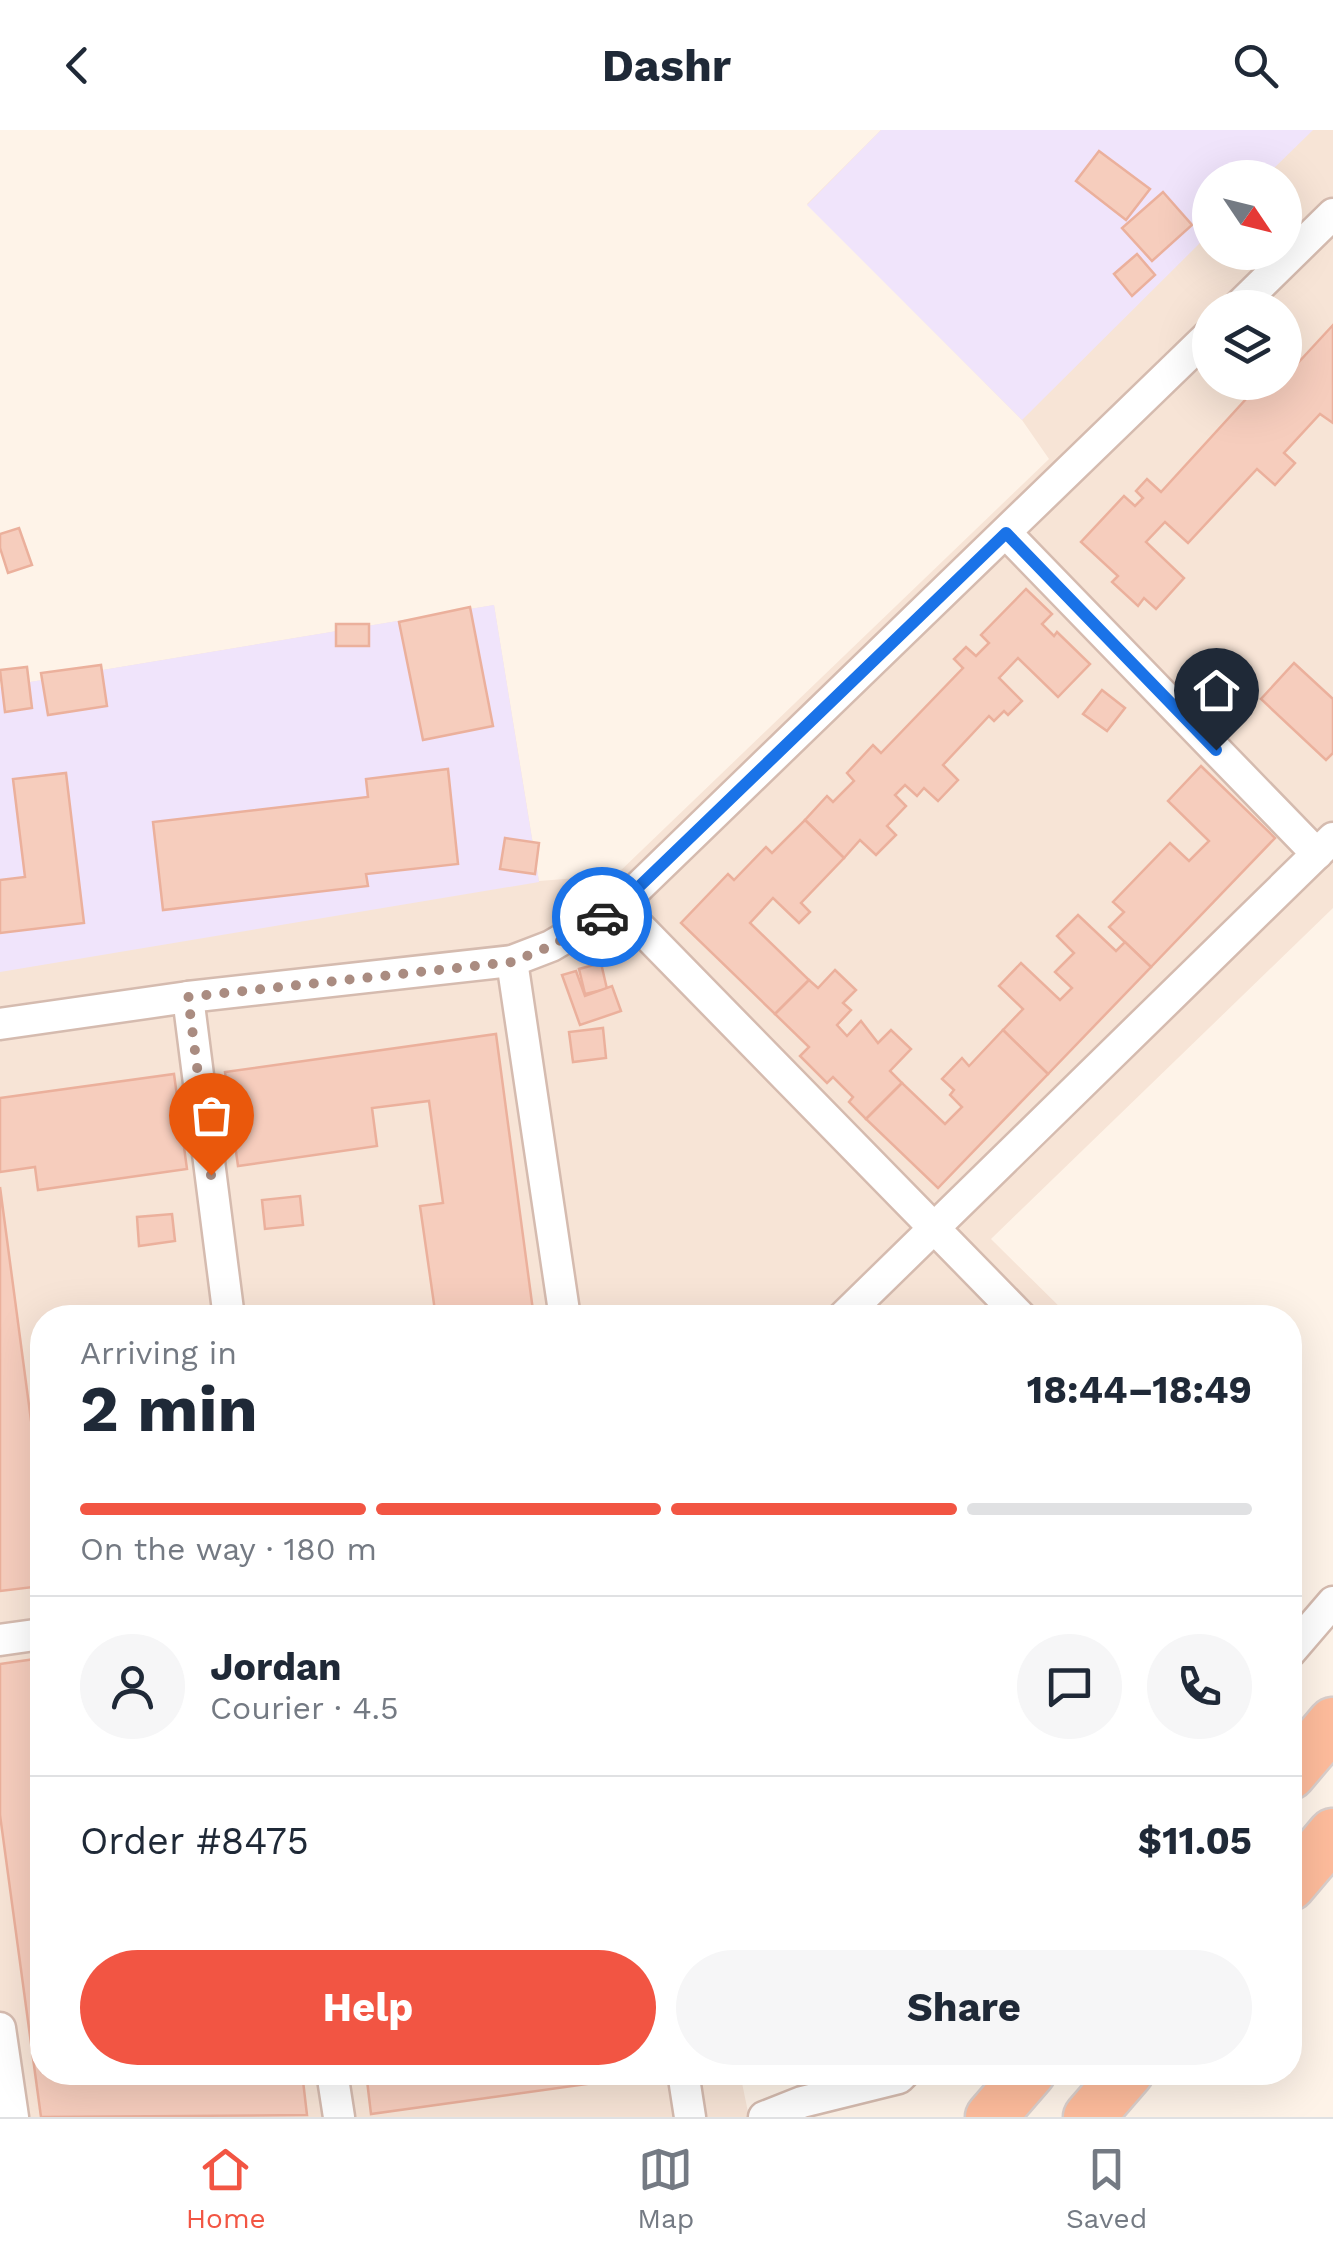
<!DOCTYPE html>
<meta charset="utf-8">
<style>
:root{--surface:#fff;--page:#f6f6f7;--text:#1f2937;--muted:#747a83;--line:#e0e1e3;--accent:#f25543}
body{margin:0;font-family:"Work Sans",sans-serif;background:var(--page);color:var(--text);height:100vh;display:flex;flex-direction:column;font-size:38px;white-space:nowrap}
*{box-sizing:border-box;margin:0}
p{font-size:32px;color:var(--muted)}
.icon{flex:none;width:55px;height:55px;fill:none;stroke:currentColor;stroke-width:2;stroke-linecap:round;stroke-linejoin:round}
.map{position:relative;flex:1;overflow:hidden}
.details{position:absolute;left:30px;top:1175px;width:1272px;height:780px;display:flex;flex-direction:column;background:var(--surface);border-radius:40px;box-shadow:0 10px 40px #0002}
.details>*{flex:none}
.needle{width:65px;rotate:125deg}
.buttons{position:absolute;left:1192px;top:30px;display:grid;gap:20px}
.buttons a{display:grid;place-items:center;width:110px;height:110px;border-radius:50%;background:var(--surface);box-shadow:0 10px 40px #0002;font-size:50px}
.pin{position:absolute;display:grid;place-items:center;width:85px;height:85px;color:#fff;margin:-102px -42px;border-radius:50% 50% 50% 0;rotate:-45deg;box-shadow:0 0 10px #0007}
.pin .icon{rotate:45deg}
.courier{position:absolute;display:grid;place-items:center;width:100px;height:100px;margin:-50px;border:8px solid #1a73e8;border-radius:50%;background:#fff;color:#222;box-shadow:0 2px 12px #0007}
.overview em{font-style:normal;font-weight:700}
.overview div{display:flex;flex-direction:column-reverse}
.overview{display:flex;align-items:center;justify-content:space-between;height:170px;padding:0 50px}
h1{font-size:65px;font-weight:700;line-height:75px}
.bar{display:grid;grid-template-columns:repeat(4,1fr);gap:15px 10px;align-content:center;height:120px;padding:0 50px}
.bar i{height:12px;border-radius:8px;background:var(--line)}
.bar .on{background:var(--accent)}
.bar p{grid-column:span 4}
.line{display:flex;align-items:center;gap:25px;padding:0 50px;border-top:2px solid var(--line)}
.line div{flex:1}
.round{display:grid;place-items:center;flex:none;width:105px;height:105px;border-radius:52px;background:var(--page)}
.cta{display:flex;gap:20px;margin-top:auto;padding:20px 50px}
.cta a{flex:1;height:115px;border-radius:60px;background:var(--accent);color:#fff;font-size:40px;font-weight:700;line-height:115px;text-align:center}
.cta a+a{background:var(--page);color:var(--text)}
header{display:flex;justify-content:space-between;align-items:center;height:130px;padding:0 50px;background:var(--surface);font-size:45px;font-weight:700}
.dock{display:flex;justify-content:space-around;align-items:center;height:140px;border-top:2px solid var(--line);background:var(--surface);font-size:28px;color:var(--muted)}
.dock a{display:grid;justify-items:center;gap:5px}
.dock .on{color:var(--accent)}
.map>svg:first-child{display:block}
</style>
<header><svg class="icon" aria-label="back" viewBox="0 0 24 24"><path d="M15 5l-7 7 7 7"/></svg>Dashr<svg class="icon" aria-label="search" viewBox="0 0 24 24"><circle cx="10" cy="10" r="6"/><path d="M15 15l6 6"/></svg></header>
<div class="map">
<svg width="1333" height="1987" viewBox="0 0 1333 1987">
<rect width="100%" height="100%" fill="#fef3e8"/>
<path fill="#f7e4d6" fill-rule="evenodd" d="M881,0H1333V778L991,1109L1070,1187L42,1188V1942L740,1943L749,1987H0V557L494,475L539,751L616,745L1049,329L1022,290L807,74ZM1210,48H1285V122H1210ZM1210,178H1285V252H1210Z"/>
<g fill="#f0e4fb">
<polygon points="881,0 1313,0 1265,47 1210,48 1210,103 1022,290 807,75"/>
<polygon points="494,475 539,752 0,842 0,557"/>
</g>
<g fill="#f6cdbd" stroke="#ebb09c" stroke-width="2.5">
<polygon points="1099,21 1150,59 1126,90 1076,51"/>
<polygon points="1163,62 1192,95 1152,131 1122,98"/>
<polygon points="1137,124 1155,145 1132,166 1114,144"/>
<polygon points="1333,195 1333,293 1320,284 1284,323 1295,333 1275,355 1257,339 1188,413 1165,392 1146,412 1184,448 1156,479 1144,468 1138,476 1112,452 1118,446 1081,412 1124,366 1135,376 1143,368 1136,361 1147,349 1161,362 1246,269 1241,264 1251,252 1285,252 1285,247"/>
<polygon points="19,398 32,435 8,443 0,418 0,404"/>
<polygon points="1026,459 1052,484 1042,494 1054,506 1057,502 1090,534 1058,567 1018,528 999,548 1022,571 1008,585 1004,581 994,591 989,586 943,635 958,650 938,671 924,658 917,666 905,655 895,665 906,676 887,696 896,705 876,725 860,710 844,728 805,690 827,666 833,672 854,651 847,643 873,615 881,623 963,538 954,529 966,517 976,526 989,513 981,505"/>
<polygon points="470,477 493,596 423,610 399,492"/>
<rect x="336" y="494" width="33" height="22"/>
<polygon points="1294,533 1333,569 1333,623 1326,630 1261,569"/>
<polygon points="101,535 107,576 48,585 41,543"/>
<polygon points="27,537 32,578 5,582 0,540"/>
<polygon points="1102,560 1125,578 1107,601 1083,584"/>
<polygon points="1201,636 1275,708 1151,837 1109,797 1124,782 1113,772 1170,713 1189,731 1209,711 1168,671"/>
<polygon points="448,639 458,734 366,744 368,756 163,780 153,692 368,667 366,649"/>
<polygon points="66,643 84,793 0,803 0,750 25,747 13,649"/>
<polygon points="805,690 844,728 801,773 810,782 799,793 773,768 750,793 809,850 775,884 681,793 728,744 734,750 766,717 772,723"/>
<polygon points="505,708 539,713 535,744 500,739"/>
<polygon points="1078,785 1116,821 1125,812 1151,837 1048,944 1003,900 1023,879 999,856 1021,833 1060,870 1072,858 1055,842 1074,823 1057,806"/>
<polygon points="601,833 607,859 585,864 579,839"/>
<polygon points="835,840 856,860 843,873 851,880 837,895 847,906 861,891 878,913 891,900 911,919 890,941 902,953 866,989 849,972 853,967 833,947 827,953 800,926 809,917 775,884 809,850 818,858"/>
<polygon points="576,841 585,866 612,856 621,881 580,895 562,845"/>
<polygon points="603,898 606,928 573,932 569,902"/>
<polygon points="1003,900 1048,944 938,1058 866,989 902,953 945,994 962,977 950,965 954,960 942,949 962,928 969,936"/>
<polygon points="496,904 534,1188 436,1188 420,1076 443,1073 429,971 372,978 377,1016 238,1036 225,942"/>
<polygon points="174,944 187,1039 38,1060 35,1037 0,1042 0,968"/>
<polygon points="0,1057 42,1373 42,1456 0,1461"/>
<polygon points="300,1066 303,1095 265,1099 262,1070"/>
<polygon points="172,1084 175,1111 139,1116 137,1087"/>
<polygon points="42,1528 42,1942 302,1942 307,1985 41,1987 0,1685 0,1534"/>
<polygon points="366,1942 629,1942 630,1948 371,1984"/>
</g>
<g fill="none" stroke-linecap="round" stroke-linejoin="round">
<g stroke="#d5bbaf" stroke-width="35">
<g id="minor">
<polyline points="1237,178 1333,84"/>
<polyline points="1006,403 1317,724"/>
<polyline points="619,776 1022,1188"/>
<polyline points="512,831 565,1188"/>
<polyline points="188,867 229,1188"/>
<polyline points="0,894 188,867 512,831 551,816 619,776 1210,204"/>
<polyline points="842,1188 1333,708"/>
<polyline points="0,1510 42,1504"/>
<polyline points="1290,1522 1333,1472"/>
<polyline points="0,1898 13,1987"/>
<polyline points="332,1942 339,1987"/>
<polyline points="683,1942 690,1987"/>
<polyline points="764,1987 802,1972 899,1948 905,1942"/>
</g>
</g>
<g stroke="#dacfcc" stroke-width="55">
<g id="trunk">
<polyline points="1290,1644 1333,1593"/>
<polyline points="1290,1755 1333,1704"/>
<polyline points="991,1987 1030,1942"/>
<polyline points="1089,1987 1128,1942"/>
</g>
</g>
<use href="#minor" stroke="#fff" stroke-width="30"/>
<use href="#trunk" stroke="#febc9c" stroke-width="50"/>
</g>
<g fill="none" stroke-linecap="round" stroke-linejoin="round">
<polyline stroke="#aa8c81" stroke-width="10" stroke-dasharray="0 18" points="211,1045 188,867 512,832 551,816 602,787"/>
<polyline stroke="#1a73e8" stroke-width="12" points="602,787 619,776 1006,403 1216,620"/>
</g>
</svg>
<div class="buttons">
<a><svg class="needle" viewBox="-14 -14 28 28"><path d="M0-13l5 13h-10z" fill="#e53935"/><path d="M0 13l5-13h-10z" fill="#747a83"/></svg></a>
<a><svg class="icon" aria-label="layers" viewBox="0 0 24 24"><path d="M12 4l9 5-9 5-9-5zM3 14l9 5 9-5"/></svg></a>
</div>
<div class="pin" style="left:211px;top:1045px;background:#ea580c"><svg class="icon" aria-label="bag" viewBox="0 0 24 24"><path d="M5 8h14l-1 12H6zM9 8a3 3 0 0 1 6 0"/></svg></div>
<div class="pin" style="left:1216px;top:620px;background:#1f2937"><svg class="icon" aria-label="home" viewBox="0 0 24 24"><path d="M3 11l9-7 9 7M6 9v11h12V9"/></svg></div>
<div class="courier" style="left:602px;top:787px"><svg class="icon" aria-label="car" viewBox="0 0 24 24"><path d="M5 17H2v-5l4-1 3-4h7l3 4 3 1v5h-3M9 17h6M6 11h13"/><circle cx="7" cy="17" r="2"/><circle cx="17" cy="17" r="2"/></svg></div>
<section class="details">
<div class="overview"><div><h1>2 min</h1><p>Arriving in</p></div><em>18:44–18:49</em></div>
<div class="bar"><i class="on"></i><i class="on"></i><i class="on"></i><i></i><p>On the way · 180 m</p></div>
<div class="line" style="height:180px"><a class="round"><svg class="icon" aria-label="person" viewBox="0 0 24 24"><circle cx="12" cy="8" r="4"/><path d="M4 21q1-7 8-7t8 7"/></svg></a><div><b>Jordan</b><p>Courier · 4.5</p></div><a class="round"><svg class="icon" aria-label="chat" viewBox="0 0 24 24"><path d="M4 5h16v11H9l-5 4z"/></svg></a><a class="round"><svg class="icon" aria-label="phone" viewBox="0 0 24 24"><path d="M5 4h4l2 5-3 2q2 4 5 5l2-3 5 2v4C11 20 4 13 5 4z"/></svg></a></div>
<div class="line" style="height:130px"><div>Order #8475</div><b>$11.05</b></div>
<div class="cta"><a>Help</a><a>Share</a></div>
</section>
</div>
<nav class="dock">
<a class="on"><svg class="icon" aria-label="home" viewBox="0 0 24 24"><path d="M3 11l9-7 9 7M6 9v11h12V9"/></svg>Home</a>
<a><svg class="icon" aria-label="map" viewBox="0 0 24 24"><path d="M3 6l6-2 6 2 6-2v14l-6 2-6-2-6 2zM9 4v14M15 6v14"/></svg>Map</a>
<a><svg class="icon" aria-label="saved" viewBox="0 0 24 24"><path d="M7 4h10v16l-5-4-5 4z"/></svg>Saved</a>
</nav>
